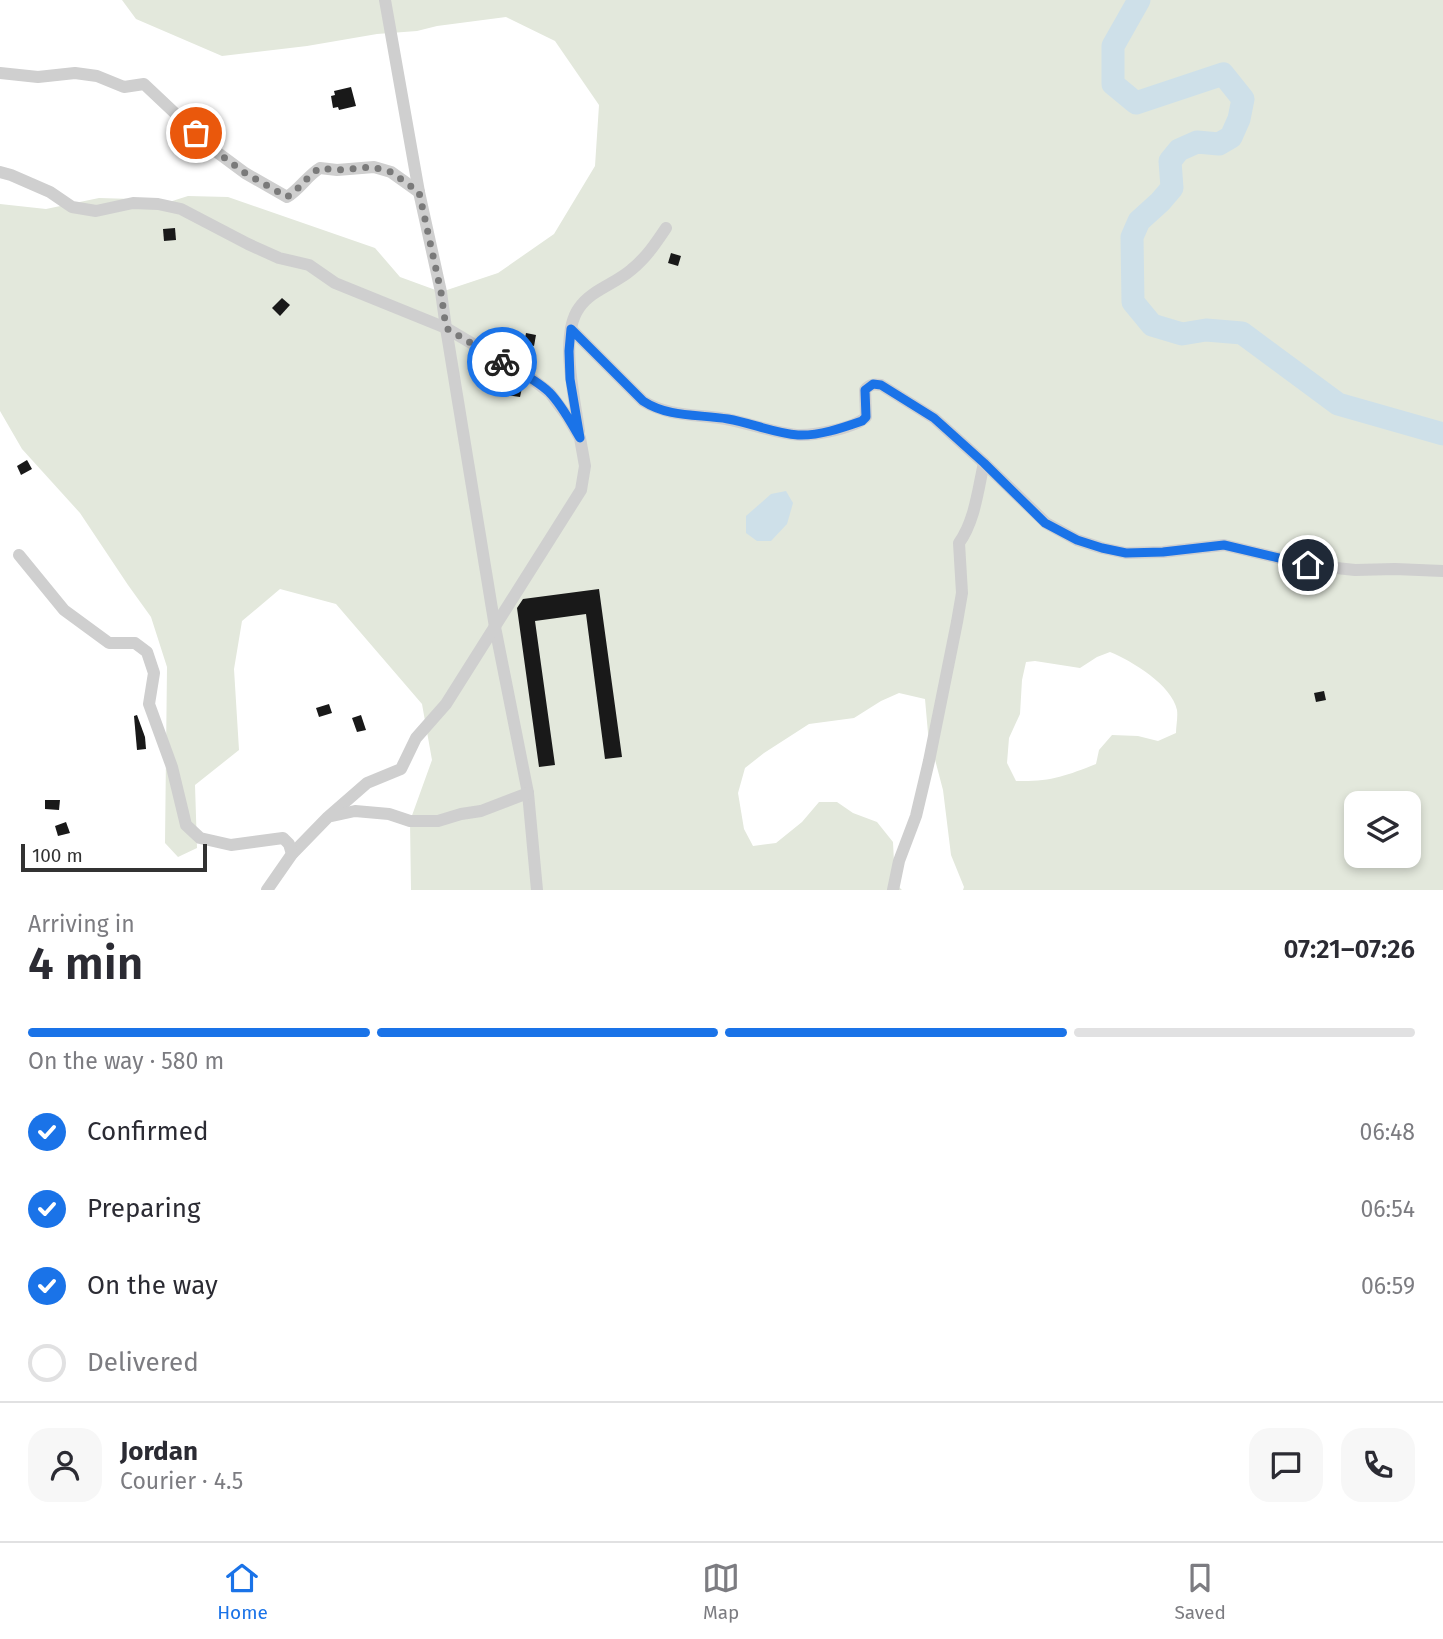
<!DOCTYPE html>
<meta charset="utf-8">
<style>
:root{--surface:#fff;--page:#f7f7f7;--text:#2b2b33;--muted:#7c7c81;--line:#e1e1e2;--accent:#1a73e8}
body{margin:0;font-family:"Fira Sans",sans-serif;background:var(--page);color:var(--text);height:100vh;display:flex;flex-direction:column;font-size:26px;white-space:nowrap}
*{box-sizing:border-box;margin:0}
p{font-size:23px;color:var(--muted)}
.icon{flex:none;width:38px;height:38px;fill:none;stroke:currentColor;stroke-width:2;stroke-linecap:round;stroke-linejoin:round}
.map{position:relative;height:890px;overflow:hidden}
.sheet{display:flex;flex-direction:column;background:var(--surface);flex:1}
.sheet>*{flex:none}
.tools{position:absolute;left:1344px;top:791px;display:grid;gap:14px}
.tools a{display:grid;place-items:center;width:77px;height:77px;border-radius:14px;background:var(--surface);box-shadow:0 4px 10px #0003;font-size:35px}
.scale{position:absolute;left:21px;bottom:18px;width:186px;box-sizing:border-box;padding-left:7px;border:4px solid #323232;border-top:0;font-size:19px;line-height:24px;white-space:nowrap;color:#323232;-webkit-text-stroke:5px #fff;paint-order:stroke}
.pin{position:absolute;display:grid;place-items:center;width:60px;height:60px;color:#fff;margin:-30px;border:4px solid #fff;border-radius:50%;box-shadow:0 2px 7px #0007}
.courier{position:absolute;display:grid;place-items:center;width:70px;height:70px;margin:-35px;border:5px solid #1a73e8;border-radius:50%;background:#fff;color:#222;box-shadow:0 2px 9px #0007}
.head em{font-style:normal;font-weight:600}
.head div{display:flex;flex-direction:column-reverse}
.head{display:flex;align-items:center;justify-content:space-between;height:119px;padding:0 28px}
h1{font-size:46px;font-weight:600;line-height:52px}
.bar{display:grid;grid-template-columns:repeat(4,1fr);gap:10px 7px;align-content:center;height:84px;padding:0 28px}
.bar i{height:9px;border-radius:5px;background:var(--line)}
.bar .selected{background:var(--accent)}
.bar p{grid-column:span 4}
.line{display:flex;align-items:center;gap:18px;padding:0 28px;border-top:2px solid var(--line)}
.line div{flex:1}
.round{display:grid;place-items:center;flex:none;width:74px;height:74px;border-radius:21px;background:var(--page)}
ol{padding:0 28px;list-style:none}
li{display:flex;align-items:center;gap:21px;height:77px}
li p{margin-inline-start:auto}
li .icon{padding:7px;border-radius:50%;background:var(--accent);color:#fff;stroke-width:4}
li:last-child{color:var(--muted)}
li i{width:38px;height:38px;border:4px solid var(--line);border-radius:50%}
.menu{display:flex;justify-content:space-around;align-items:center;height:98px;border-top:2px solid var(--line);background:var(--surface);font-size:19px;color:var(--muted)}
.menu a{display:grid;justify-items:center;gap:4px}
.menu .selected{color:var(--accent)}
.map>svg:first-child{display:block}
</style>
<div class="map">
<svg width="1443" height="890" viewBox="0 0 1443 890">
<rect width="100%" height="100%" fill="#fff"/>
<path fill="#e3e8dc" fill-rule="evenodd" d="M122,0H1443V890H963L964,887L951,855L943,790L928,733L925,699L899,693L881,701L854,718L809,724L764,753L745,768L738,793L744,829L753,846L776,843L802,822L819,802H837L853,813L877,822L893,842L895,883L902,890H411L410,821L432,760L422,704L336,604L280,589L242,621L234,669L239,750L195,785L197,848L178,857L165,843L167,667L151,617L128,585L80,513L22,449L0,411V204L46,209L99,198L133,199L166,203L188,196L228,197L375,248L400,277L441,292L498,273L554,234L595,166L599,105L555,41L506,17L437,26L417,31L377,34L307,46L222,56L136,19ZM1110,652C1132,661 1172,685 1177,710C1178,717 1176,726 1176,733L1158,741L1138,736L1112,735L1099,750L1096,764C1066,776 1049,782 1016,781L1007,763L1009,738L1020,714L1022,680L1026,662L1035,661L1080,668L1097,657ZM1356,803H1409V856H1356Z"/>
<polygon fill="#cee0e9" points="786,491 793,503 787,524 771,541 757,541 746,533 746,516 771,494"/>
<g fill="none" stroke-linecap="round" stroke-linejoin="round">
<polyline stroke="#cee0e9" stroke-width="23" points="1139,0 1113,46 1113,84 1136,103 1223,74 1243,99 1239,119 1231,137 1219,144 1197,142 1179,150 1170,161 1172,188 1160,202 1139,221 1132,237 1133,302 1152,325 1182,334 1206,330 1242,333 1338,404 1443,434"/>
</g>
<g fill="#191919">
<polygon points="351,87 356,106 339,110 338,107 333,108 331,96 335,95 334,91"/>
<polygon points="175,228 176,240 164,241 163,229"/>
<polygon points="671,253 681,256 678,266 668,263"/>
<polygon points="282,298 290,305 280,316 272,308"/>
<polygon points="526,333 536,335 534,346 524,343"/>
<polygon points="515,387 522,388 520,397 492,393"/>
<polygon points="27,460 32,469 21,475 17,466"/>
<polygon points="599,589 622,757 605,759 586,614 535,621 555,765 539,767 517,608 523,599"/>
<polygon points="1324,691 1326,700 1316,702 1314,693"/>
<polygon points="329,704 332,713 319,717 316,708"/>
<polygon points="137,715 145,737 146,749 137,750 134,716"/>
<polygon points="361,715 366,730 357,732 352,718"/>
<polygon points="45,800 60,800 59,810 45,809"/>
<polygon points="66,822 70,833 58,836 55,826"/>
</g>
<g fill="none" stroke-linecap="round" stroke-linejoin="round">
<g stroke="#cfcfcf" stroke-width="12">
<polyline points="385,0 419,192 441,292 446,328 495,627 528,793 537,890"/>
<path d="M0,73L38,77L75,73L97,76L124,87L144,84L214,150L245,173L287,197C300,189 307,176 320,168L337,170L374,167L391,172L419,192"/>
<polyline points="0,172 11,175 50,192 72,207 96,211 133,203 158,204 181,209 248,244 279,258 309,265 335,283 446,328 532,379 550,393 567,416 580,438 585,466 581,490 446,704 416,738 401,769 367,783 328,817 292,854 267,890"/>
<path d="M571,329L643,401C669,417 698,414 726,419C749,423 777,434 800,435C816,435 855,428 866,417L865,390C870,384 874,384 881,385L934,418L984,463L1046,523L1077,540L1102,548L1126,553L1163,552L1224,545L1308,565L1355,570L1395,569L1443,571"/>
<path d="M579,431C575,399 559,336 579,308C591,290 615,284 631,270C646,258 656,243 666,228"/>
<polyline points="19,555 64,610 109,643 135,643 147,652 154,673 149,704 172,767 186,825 200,838 231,845 283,838 289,844 292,854"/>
<polyline points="332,816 355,811 389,814 410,821 438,821 461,814 481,811 528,793"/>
<path d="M893,890L899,861L916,816L929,761L957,622L962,593L959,543C975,521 978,489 984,463"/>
</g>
</g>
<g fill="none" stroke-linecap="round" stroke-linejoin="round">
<path stroke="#7a7a7a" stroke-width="7" stroke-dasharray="0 12.6" d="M196,133L214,150L245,173L287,197C300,189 307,176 320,168L337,170L373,167L391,172L419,192L441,292L446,328L502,362"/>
<path stroke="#1a73e8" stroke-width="9" d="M502,362C518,371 535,379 549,392C562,405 571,423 580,438L570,379L569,351L571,329L643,401C669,418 699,414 728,419C751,423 774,433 798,435C819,436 842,428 862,421L866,417L865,390L873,384L881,385L934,418L984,463L1045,523L1077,540L1102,548L1126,553L1163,552L1224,545L1308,565"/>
</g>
</svg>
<div class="tools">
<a><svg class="icon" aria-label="layers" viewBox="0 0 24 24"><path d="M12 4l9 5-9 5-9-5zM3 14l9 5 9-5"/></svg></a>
</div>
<div class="scale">100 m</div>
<div class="pin" style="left:196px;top:133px;background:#ea580c"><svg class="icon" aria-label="bag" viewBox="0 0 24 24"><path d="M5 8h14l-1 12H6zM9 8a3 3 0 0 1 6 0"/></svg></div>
<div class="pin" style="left:1308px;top:565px;background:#1f2937"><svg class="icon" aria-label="home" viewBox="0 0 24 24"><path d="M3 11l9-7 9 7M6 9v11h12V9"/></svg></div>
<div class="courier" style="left:502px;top:362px"><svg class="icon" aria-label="bike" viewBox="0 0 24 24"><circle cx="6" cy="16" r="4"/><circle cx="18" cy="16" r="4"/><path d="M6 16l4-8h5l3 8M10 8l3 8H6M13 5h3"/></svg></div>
</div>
<section class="sheet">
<div class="head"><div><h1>4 min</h1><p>Arriving in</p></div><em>07:21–07:26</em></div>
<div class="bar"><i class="selected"></i><i class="selected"></i><i class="selected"></i><i></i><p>On the way · 580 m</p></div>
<ol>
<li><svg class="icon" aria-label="check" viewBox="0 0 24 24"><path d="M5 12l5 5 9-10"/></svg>Confirmed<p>06:48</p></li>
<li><svg class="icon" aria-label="check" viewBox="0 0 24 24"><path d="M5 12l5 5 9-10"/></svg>Preparing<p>06:54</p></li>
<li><svg class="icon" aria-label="check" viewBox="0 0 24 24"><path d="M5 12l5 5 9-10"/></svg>On the way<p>06:59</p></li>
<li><i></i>Delivered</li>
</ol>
<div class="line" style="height:126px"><a class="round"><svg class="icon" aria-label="person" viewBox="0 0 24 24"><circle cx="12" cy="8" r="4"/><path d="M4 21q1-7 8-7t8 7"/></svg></a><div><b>Jordan</b><p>Courier · 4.5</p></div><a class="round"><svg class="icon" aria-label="chat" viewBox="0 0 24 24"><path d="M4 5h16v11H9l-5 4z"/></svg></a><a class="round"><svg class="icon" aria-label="phone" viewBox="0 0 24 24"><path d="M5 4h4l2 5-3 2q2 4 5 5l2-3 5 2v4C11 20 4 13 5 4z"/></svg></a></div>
</section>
<nav class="menu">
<a class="selected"><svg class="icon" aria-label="home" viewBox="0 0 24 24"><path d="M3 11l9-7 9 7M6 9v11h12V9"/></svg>Home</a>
<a><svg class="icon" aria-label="map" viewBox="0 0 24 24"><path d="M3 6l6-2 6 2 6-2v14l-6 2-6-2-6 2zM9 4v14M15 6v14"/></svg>Map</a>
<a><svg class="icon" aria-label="saved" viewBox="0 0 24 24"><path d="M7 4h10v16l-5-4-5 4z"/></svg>Saved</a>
</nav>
